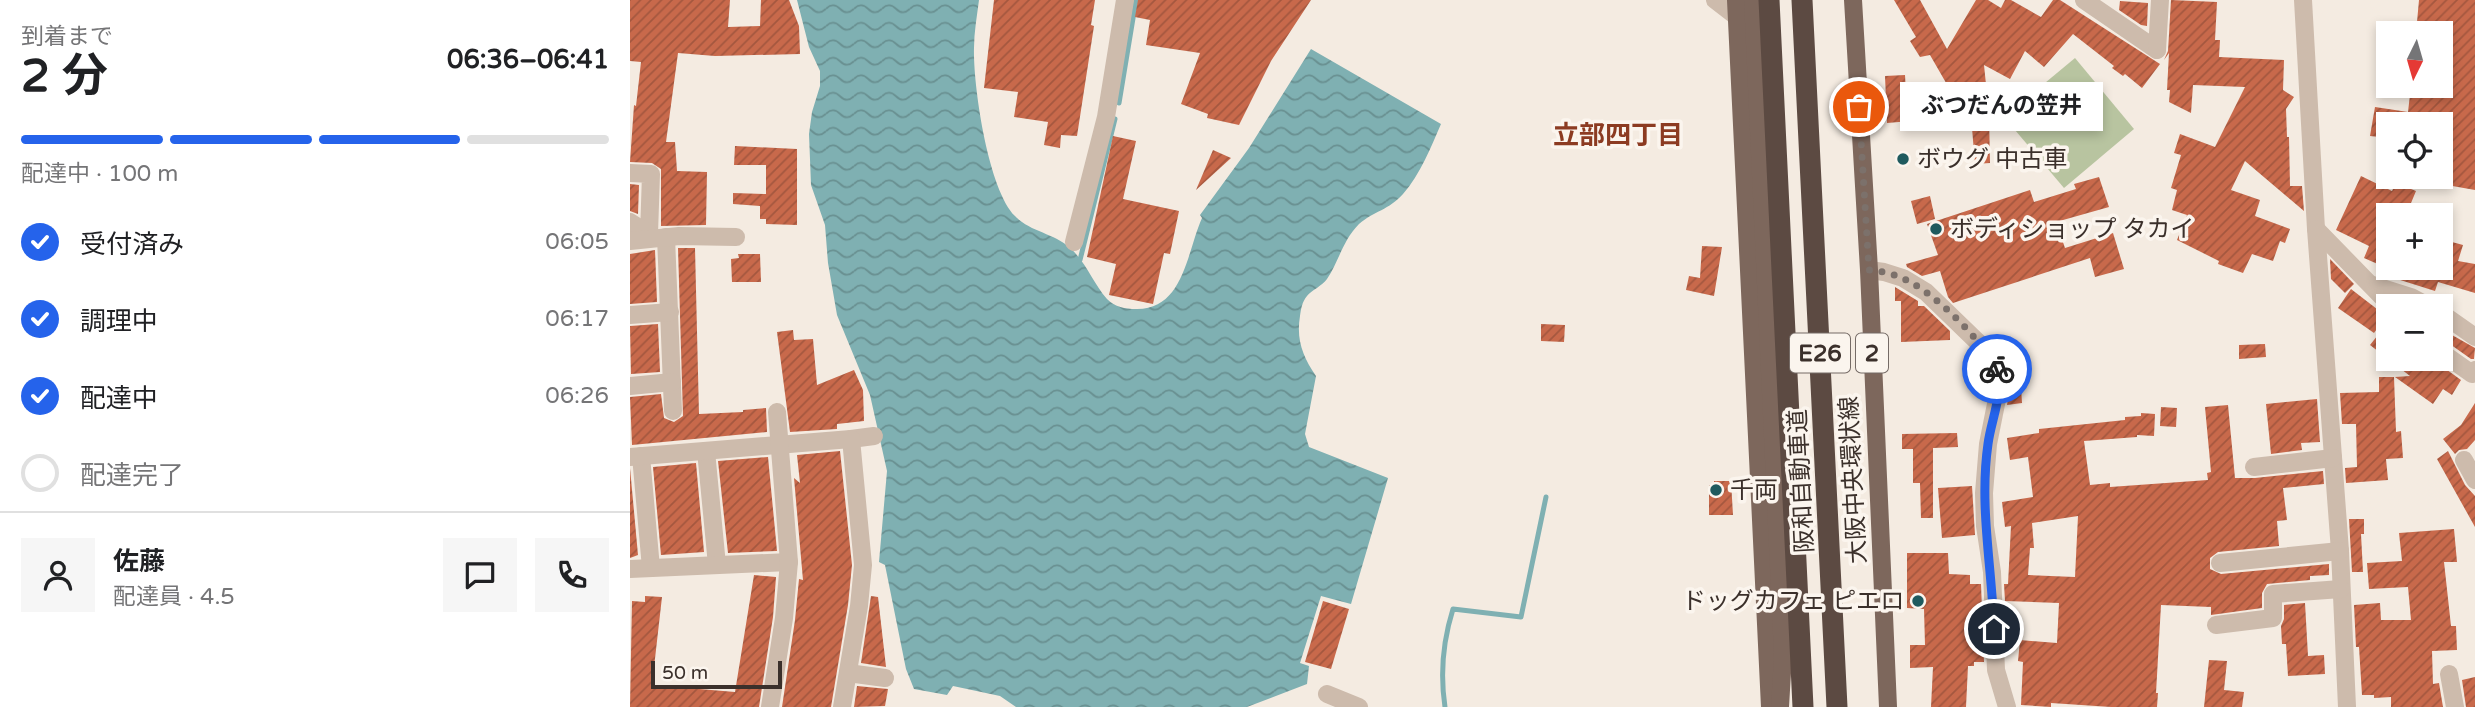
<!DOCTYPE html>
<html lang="ja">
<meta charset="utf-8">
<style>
:root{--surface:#fff;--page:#f6f6f6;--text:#202124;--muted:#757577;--line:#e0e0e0;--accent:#2563eb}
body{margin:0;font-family:"Varela Round","Noto Sans JP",sans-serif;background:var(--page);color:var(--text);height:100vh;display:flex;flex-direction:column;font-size:26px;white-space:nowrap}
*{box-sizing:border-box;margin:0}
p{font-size:23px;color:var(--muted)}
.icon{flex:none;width:38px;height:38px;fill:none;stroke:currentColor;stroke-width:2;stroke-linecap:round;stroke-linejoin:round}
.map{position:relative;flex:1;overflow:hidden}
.drawer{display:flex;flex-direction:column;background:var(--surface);width:630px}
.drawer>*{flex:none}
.needle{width:46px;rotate:185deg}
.fabs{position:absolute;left:1746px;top:21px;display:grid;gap:14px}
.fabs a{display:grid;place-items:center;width:77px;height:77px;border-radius:0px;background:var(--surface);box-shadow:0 4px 10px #0003;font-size:35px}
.scale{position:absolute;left:21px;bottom:18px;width:131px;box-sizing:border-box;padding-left:7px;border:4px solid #3b302b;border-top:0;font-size:19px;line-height:24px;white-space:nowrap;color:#3b302b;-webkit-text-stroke:5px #fbf5ee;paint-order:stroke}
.pin{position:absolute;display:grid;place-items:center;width:60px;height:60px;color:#fff;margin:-30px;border:4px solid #fff;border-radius:50%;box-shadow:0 2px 7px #0007}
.courier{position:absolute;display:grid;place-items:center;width:70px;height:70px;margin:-35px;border:5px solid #2563eb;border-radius:50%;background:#fff;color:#222;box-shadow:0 2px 9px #0007}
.bubble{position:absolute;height:49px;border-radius:0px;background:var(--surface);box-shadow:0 4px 10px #0003;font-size:23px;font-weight:700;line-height:49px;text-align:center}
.overview em{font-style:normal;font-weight:700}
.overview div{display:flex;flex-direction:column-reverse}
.overview{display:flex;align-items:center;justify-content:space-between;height:119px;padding:0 21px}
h1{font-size:46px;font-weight:700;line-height:52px}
.bar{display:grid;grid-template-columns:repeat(4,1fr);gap:10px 7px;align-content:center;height:84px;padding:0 21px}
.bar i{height:9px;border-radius:5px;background:var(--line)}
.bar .current{background:var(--accent)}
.bar p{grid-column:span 4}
.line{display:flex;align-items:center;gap:18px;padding:0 21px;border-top:2px solid var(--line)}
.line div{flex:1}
.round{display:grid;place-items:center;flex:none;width:74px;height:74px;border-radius:0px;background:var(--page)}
ol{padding:0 21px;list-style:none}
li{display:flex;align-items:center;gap:21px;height:77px}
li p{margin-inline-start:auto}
li .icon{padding:7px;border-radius:50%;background:var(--accent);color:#fff;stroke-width:4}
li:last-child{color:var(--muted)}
li i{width:38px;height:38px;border:4px solid var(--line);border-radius:50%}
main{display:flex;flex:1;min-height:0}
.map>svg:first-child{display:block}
</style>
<main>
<section class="drawer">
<div class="overview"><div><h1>2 分</h1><p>到着まで</p></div><em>06:36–06:41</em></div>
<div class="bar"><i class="current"></i><i class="current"></i><i class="current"></i><i></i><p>配達中 · 100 m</p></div>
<ol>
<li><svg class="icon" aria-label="check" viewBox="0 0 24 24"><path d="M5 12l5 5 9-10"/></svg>受付済み<p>06:05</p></li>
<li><svg class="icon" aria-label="check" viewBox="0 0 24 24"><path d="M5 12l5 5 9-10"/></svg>調理中<p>06:17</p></li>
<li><svg class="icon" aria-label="check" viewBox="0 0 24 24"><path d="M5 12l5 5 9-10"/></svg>配達中<p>06:26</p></li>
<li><i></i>配達完了</li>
</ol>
<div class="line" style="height:126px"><a class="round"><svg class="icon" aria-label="person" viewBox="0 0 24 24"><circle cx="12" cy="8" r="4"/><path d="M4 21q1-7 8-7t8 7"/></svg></a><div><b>佐藤</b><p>配達員 · 4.5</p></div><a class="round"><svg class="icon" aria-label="chat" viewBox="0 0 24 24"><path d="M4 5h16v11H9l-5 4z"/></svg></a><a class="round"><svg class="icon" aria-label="phone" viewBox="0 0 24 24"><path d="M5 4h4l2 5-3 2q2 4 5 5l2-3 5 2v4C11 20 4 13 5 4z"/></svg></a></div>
</section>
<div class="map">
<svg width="1845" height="707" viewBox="0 0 1845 707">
<defs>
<pattern id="water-waves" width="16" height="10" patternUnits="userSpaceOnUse" patternTransform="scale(1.75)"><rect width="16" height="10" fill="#7fb0b2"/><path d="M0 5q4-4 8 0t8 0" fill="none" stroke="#699091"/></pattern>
<pattern id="building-hatch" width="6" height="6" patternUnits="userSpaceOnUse" patternTransform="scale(1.75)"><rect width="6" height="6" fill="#c8694b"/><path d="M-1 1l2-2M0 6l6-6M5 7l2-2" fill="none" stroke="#a4573f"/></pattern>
</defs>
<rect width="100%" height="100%" fill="#f4ebe1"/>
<polygon fill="#b8c4a0" points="1445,58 1504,129 1434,188 1374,117"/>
<path fill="url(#water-waves)" d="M167,0H349C347,16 344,32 344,48C343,85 358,189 385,216C400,232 424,233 440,248C456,262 463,283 477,299C485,307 495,309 506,309C554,310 557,251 572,218L570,215L619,148L681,49L811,124C801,147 790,175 773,194C759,210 744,211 729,224C713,240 709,261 697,279C692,286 682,290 677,296C672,302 671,309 670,316C666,340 673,357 686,376L675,434L679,447L758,478L721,604L691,596L670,663L679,666L677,684L617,707H386L370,696L323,686L317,695L284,689L276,669L255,565L249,562L257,471L240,395L207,315L198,263L195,225L181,185L179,134L182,112L190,86V71L179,47Z"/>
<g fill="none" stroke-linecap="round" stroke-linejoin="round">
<g stroke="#7fb0b2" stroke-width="5">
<polyline points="489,103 506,0"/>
<polyline points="450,260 485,119"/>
<path d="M815,707C810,674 813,641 823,609L891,617L916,497"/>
</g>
</g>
<g fill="url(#building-hatch)" fill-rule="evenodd">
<polygon points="0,0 100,0 98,27 130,26 131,0 159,0 169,26 170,54 85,56 48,53 36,142 45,142 47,171 77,172 76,225 31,226 31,169 22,163 0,162 4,105 6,106 11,62 0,61"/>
<polygon points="364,0 465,0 461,25 464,26 447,136 431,135 430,148 414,145 418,122 384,117 388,92 354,88"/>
<polygon points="508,0 681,0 641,61 609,125 577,118 578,114 551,104 570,53 516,45 520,20 505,17"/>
<polygon points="1264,0 1290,0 1317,49 1346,0 1358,0 1371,8 1375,0 1381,0 1411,17 1423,0 1430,0 1530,64 1512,88 1495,74 1493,76 1482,68 1484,66 1443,34 1414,67 1395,51 1380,79 1354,65 1359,114 1360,163 1345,164 1341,116 1257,123 1255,76 1275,75 1276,93 1319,88 1300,55 1290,57 1280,41 1286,37"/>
<polygon points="1541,0 1587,2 1585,40 1590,40 1589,57 1654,60 1653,90 1664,97 1656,109 1657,137 1659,137 1660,186 1672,186 1674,211 1615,161 1601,190 1630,200 1625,216 1660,229 1655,243 1650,241 1643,261 1622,254 1613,273 1588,264 1589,261 1547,240 1557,215 1542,210 1547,190 1541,188 1551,155 1544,153 1550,134 1585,147 1615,87 1563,85 1561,113 1539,102 1540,90 1537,90 1539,53 1534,60 1538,51"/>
<polygon points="1789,0 1845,0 1845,190 1811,184 1811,124 1759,124 1759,138 1740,136 1745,107 1778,112 1781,86 1820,88 1823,33 1786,33"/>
<polygon points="1490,1 1518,3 1517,26 1511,25 1489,10"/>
<polygon points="483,136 506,141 493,199 549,211 540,254 534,253 523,304 479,295 486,264 457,257"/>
<polygon points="105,146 167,149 167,225 136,224 136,219 130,219 130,206 103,204 103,193 136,194 136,165 104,165"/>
<polygon points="583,150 601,158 566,190"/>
<polygon points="1731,176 1762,191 1766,183 1786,191 1776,215 1759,215 1759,269 1734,258 1739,246 1706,230"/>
<polygon points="1469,177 1479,207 1426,222 1435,248 1483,233 1494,269 1465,277 1460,258 1323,303 1318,297 1310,271 1292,276 1277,267 1276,264 1308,255 1297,224 1400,190 1404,202 1446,189 1444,184"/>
<polygon points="0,184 9,185 8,214 0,211"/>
<polygon points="1300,196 1305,219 1287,224 1281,201"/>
<polygon points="1811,239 1833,245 1828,261 1845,264 1845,293 1808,282 1805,291 1767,279 1770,268 1811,268"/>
<polygon points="1072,246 1092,247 1084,296 1056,290 1059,276 1070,278"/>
<polygon points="48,248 65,248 69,414 113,412 113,410 136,408 137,432 2,445 0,397 31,394 34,418 44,422 53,416"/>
<polygon points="25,250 27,302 0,304 0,254"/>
<polygon points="108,254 130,254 131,282 102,282 101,259 109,258"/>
<polygon points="1700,259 1724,284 1715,293 1701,279"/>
<polygon points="1265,287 1288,301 1288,306 1294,306 1320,331 1320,340 1271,342 1271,301 1265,301"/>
<polygon points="1721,289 1756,316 1744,333 1708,308"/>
<polygon points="1759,321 1759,359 1802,359 1831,380 1822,395 1813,389 1803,404 1765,377 1780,376 1740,345"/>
<polygon points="28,324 30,372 1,374 0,326"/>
<polygon points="911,324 935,325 934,342 911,341"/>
<polygon points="163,330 164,340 183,339 187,385 224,370 233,390 234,421 207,424 207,429 160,432 147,332"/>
<polygon points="1822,335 1845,348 1844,359 1841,359 1817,342"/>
<polygon points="1635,344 1636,357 1609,359 1609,345"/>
<polygon points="1749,377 1764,377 1766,432 1771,431 1773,458 1756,459 1758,480 1716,483 1715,468 1727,467 1726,424 1712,424 1710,393 1749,392"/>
<polygon points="1380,387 1391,387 1392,403 1377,405"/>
<polygon points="1687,399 1690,442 1671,443 1672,450 1641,454 1636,404"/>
<polygon points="1845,403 1845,440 1837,449 1829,450 1825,454 1813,439 1831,425"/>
<path d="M1598,405L1605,478H1625L1693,471L1694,484L1653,488L1657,520L1647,521L1649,546L1588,552L1580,558V569L1591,574L1699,564V575L1680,576V580L1637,584L1632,593V608L1581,615V607L1531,605L1526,693H1528L1527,707H1481L1421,703V707L1391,705L1393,662L1388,661L1390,640L1427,643L1429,603L1375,601L1374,584H1378L1381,526L1375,527L1372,502L1403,497L1398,457L1380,460L1377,438L1409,433V429L1495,420V417L1511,416V413L1525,414L1524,436L1507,435V437L1454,441L1460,485L1480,483V487L1578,480L1577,473L1581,472L1575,407ZM1448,516L1445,577L1398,575L1400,548H1404L1402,523Z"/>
<polygon points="1531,407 1547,408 1546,427 1530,426"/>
<polygon points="1327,433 1328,447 1303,448 1303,518 1291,518 1290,483 1283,483 1283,449 1272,449 1272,434"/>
<polygon points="210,451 222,565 218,605 201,707 152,707 165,620 169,579 173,580 164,478 170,483 167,455"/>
<polygon points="1818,451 1835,485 1845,496 1845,527 1807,459"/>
<polygon points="138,457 147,551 98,553 88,461"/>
<polygon points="66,463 74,552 31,555 23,467"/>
<polygon points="0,468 8,555 0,558"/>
<polygon points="1084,481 1101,481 1103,515 1079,515 1079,485 1084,485"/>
<polygon points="1342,486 1345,535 1312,538 1308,488"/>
<polygon points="1719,519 1734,519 1734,534 1731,534 1733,572 1722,572"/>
<polygon points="1824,529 1827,562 1814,562 1821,626 1826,626 1827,650 1802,651 1803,684 1809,683 1813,707 1761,707 1761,697 1744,698 1744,695 1732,695 1729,647 1726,647 1724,605 1750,603 1751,620 1781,620 1778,587 1739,589 1737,563 1772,561 1769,533"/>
<polygon points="1277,553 1318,553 1319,574 1340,575 1340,584 1351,584 1354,662 1344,662 1344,666 1338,666 1336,707 1301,707 1303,667 1280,668 1280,645 1295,645 1294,609 1277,608"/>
<polygon points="124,575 146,577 143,617 129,707 0,707 2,601 15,602 15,596 32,597 22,685 105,692"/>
<polygon points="241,596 248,597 256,667 231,663"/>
<polygon points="693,601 719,609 701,669 675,662"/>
<polygon points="1675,603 1678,656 1694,655 1695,674 1658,676 1656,644 1652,644 1651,626 1654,619 1654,605"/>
<polygon points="1579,660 1597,661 1594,690 1614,692 1612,707 1574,707"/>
<polygon points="1845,677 1845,707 1836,707 1832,680"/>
<polygon points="227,686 258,689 255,706 224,707"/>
</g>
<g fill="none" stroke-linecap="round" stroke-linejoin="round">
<g stroke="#cdbbac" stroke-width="18">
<polyline points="1085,0 1107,17"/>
<polyline points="1454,0 1527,50"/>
<polyline points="1673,0 1686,229 1710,551 1717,707"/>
<polyline points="1527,50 1530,0"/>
<polyline points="0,173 21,174 19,234"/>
<polyline points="0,222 19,234 22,238"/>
<polyline points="1686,229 1761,306"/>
<polyline points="36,237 43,411"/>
<polyline points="0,241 49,236 106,237"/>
<polyline points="444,242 476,117 495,0"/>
<polyline points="1239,270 1254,272 1273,278 1296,292 1358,352 1368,372 1369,389 1358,444 1354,493 1355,526 1362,572 1366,670 1377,707"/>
<polyline points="1743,285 1781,297 1798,306"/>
<polyline points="1811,313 1845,337"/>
<polyline points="0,315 40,312"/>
<polyline points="1811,352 1842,374 1845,370"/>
<polyline points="0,386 42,382"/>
<polyline points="221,439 244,436"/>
<polyline points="76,451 87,565"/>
<polyline points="11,456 21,568"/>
<polyline points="0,457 221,439 233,565 229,606 212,707"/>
<polyline points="1834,460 1845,480"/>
<polyline points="1624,467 1703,458"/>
<polyline points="1590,563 1710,551"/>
<polyline points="0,569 159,562"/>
<polyline points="1586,625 1643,618 1643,594 1711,589"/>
<polyline points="218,673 255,678"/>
<polyline points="1819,674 1825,707"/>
<polyline points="697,694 729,707"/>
<polyline points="140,707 154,618 159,562 147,412"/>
</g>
<g stroke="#7d675c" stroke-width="18">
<polyline points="1106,0 1140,707"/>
<polyline points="1123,0 1153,656 1150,707"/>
<polyline points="1223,0 1239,270 1258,707"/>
</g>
<g stroke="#5c4a42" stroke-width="21">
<polyline points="1139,0 1173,707"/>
<polyline points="1172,0 1207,707"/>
</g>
</g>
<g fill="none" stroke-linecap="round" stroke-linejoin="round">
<path stroke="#7c716b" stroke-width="7" stroke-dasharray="0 12.6" d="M1229,107L1239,270C1250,271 1261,273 1272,278C1303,291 1352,340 1367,369"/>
<path stroke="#2563eb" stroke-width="9" d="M1364,629C1362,567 1349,506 1358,444C1361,420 1374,393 1367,369"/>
</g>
<g fill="#1f5a5e" stroke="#fbf5ee" stroke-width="2.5">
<circle cx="1273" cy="159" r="7"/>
<circle cx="1306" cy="229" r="7"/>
<circle cx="1086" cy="490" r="7"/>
<circle cx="1288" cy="601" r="7"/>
</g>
<g text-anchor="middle" stroke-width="7" stroke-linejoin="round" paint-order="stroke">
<g fill="#fbf5ee" stroke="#756b66" stroke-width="2">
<rect x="1160" y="333.5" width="60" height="39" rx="5"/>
<rect x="1226" y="333.5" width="32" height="39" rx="5"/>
</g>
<g font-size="23" font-weight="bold" fill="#3b302b">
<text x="1190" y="361">E26</text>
<text x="1242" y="361">2</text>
</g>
<g font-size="24" fill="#3b302b" stroke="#fbf5ee" text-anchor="start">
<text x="1287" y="167">ボウグ 中古車</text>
<text x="1320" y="237">ボディショップ タカイ</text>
<text x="1100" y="498">千両</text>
<text x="1274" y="609" text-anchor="end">ドッグカフェ ピエロ</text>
</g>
<g font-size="24" fill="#3b302b" stroke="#fbf5ee">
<text transform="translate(1223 480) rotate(-93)" y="8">大阪中央環状線</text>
<text transform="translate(1171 481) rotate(-93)" y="8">阪和自動車道</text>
</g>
<g font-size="26" font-weight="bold" fill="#8c3b22" stroke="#fbf5ee">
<text x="988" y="144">立部四丁目</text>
</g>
</g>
</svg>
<div class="fabs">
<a><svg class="needle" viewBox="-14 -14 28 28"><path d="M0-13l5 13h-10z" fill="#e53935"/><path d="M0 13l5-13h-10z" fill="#757577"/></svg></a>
<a><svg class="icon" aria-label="locate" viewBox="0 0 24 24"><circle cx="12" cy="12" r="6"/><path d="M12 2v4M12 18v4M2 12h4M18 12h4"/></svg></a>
<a>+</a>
<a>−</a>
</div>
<div class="scale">50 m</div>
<div class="pin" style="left:1229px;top:107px;background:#ea580c"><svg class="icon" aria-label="bag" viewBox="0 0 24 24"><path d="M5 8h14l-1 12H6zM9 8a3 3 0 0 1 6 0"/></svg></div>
<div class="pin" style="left:1364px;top:629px;background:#1f2937"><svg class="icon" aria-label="home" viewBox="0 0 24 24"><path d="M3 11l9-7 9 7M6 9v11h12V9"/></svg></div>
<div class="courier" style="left:1367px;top:369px"><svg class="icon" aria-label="bike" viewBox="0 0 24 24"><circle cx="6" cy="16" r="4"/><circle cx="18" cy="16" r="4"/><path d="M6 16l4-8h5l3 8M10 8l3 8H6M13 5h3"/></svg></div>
<div class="bubble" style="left:1270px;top:82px;width:203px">ぶつだんの笠井</div>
</div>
</main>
